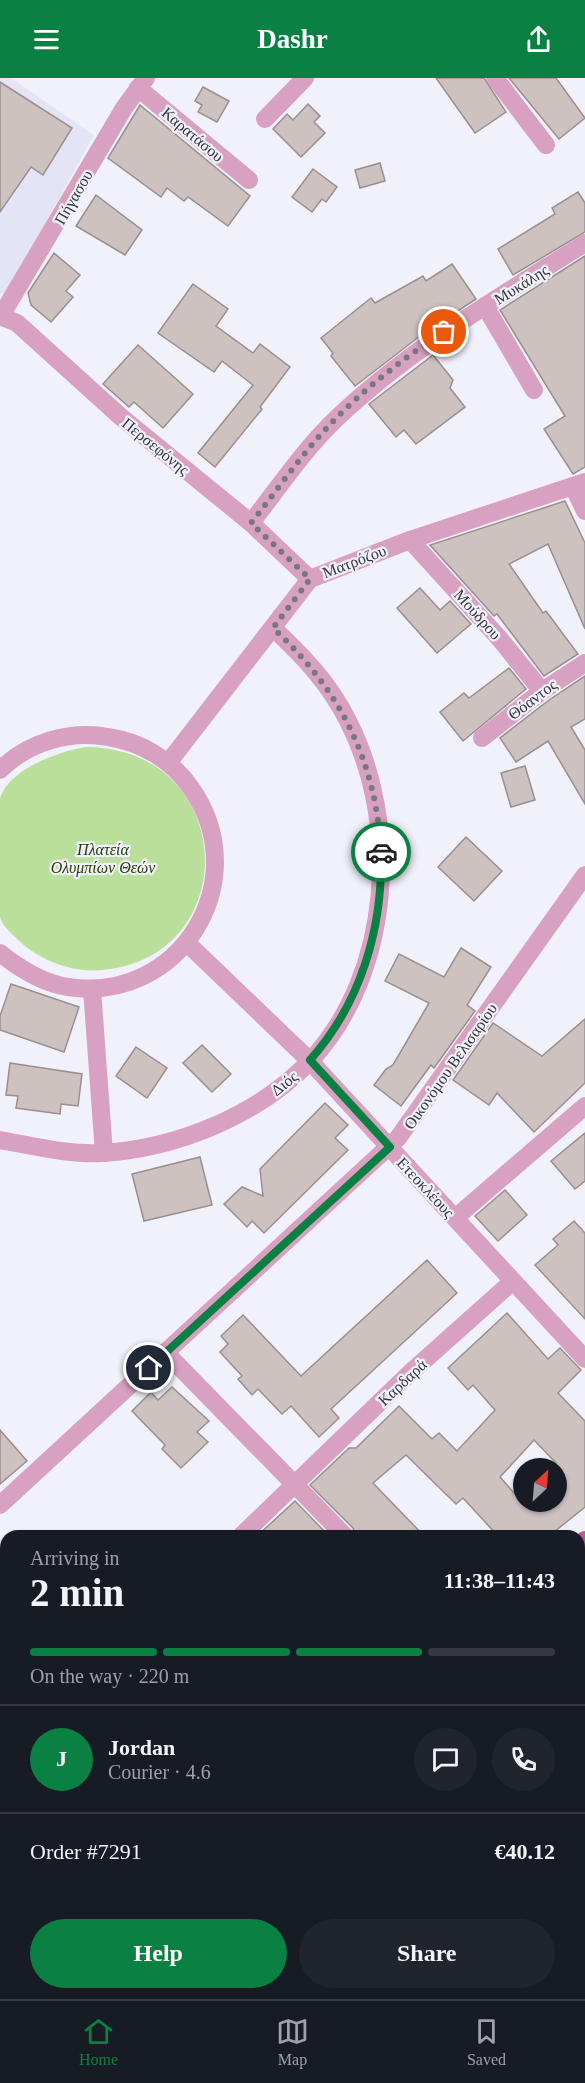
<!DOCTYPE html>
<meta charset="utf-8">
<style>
:root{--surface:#171b24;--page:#20242c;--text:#f1f3f6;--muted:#9ea1a6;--line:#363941;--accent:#0b8043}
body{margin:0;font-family:Georgia,serif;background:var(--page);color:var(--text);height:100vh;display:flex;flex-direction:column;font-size:22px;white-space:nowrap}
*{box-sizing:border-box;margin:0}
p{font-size:20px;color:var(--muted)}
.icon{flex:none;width:33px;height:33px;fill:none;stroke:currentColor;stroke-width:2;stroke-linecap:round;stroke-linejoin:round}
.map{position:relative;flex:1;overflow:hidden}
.panel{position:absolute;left:0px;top:1452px;width:585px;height:470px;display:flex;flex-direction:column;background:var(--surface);border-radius:18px 18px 0 0;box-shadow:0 2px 4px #0004}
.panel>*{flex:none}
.needle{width:39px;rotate:26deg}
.controls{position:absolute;left:513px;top:1380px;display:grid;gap:12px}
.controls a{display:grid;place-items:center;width:54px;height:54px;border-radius:50%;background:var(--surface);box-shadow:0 2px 4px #0004;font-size:30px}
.pin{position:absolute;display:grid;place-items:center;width:51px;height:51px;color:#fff;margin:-26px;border:3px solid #fff;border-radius:50%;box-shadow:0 2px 6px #0007}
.courier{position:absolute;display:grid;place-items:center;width:60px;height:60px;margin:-30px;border:4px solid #0b8043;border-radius:50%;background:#fff;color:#222;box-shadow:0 2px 8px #0007}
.head em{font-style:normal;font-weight:700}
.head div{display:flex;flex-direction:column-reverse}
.head{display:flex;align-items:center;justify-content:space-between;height:102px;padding:0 30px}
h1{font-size:39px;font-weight:700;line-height:45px}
.bar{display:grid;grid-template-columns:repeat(4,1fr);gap:9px 6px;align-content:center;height:72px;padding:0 30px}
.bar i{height:8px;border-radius:4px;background:var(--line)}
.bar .current{background:var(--accent)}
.bar p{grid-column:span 4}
.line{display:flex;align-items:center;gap:15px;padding:0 30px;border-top:2px solid var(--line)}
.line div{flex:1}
.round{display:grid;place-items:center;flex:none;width:63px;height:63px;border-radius:32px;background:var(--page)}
.primary-button{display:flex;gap:12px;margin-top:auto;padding:12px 30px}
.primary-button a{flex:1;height:69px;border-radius:36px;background:var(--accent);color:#fff;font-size:24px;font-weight:700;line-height:69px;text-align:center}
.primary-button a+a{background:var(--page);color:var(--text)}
header{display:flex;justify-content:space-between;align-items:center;height:78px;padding:0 30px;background:var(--accent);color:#fff;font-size:27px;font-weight:700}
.tabs{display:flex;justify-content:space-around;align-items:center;height:84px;border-top:2px solid var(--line);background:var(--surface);font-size:16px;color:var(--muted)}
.tabs a{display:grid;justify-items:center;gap:3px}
.tabs .current{color:var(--accent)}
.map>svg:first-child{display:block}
</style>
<header><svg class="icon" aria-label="menu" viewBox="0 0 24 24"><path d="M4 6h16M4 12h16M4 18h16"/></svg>Dashr<svg class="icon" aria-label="share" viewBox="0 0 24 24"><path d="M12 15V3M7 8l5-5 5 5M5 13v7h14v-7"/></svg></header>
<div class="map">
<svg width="585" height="1921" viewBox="0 0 585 1921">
<rect width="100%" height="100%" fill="#f0f1fa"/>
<polygon fill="#e3e4f6" points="0,0 11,0 94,57 7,215 0,216"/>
<path fill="#b9df9b" d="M86,669C238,670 245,879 103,892C69,895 36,881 13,857C8,852 1,845 0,839C0,819 0,795 0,775C0,759 0,736 0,721C8,691 60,673 86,669Z"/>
<g fill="#cec2c1" stroke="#9a8f8e" stroke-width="1.5" fill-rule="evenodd">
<polygon points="436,0 484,0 506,34 475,55"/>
<polygon points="509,0 556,0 585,40 559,61"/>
<polygon points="0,4 72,50 43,97 31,89 0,134"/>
<polygon points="203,9 229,23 217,44 198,34 202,27 195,23"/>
<polygon points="308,26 320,38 314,44 325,55 301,79 273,51 287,36 293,42"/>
<polygon points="140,27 250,118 228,148 188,119 184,123 167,110 161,119 108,80"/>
<polygon points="380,85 385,103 360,110 355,92"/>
<polygon points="313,91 337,109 326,124 322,121 312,134 292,119"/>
<polygon points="578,114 585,125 585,154 513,197 498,171 555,136 552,130"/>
<polygon points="96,117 142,152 125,177 76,148"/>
<polygon points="54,175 80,197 66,213 73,219 51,244 31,227 28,215"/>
<polygon points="585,178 585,389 573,396 544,351 565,338 500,232"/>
<polygon points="452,186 476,221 420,258 355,308 331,278 333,275 321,260 371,220 375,225 423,198 426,203"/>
<polygon points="193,206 228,231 216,248 253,275 260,266 290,289 260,329 262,331 215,389 198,375 253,307 222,283 214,294 158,255"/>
<polygon points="138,267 193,316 163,350 134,324 129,329 103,306"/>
<polygon points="433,277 453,302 450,310 465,329 416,366 404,352 396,359 369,326"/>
<polygon points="565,423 585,465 585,551 548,466 509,486 543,535 546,533 578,576 544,598 497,536 494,538 430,467"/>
<polygon points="420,510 440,532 450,523 471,546 437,575 397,530"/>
<polygon points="509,590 526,611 463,663 440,634 464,615 469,620"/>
<polygon points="585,598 585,641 571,649 585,672 585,726 548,663 516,684 500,660 549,622"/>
<polygon points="525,688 535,722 511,729 501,695"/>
<polygon points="466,759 502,793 474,823 438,789"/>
<polygon points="461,870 491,889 467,927 475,933 434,990 431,987 401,1028 374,1007 386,991 393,987 429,925 385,903 399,876 444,899"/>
<polygon points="11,906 79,929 64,974 0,952 0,938"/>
<polygon points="585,941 585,1005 534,1054 497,1015 489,1027 453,1002 493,945 542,978"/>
<polygon points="202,967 231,996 212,1014 183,985"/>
<polygon points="136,969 167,990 147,1020 116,998"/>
<polygon points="10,985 82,996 78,1028 61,1026 60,1036 16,1030 18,1018 6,1017"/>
<polygon points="325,1025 348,1047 335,1060 348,1072 264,1155 252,1143 247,1149 224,1126 242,1109 263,1118 260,1091"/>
<polygon points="585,1055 585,1103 575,1111 551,1083"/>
<polygon points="200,1079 212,1127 144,1143 132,1096"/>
<polygon points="505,1112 527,1137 498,1163 475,1138"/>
<polygon points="574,1143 585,1155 585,1241 535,1187 558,1167 553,1161"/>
<polygon points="427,1182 457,1215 331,1331 339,1340 319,1359 291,1328 282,1336 258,1311 252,1317 238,1301 242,1298 220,1274 228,1266 221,1258 243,1237 301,1298"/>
<path d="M507,1235L548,1281L560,1270L581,1292L558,1315L585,1343V1429L549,1458H498L463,1420L456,1426L406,1377L373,1405L424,1458H356L353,1450L310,1407L349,1370H356L399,1328L432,1361L439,1355L457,1373L495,1332L473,1307L468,1312L448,1290ZM534,1362L556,1385V1424H522L500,1399Z"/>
<polygon points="172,1309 209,1343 197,1354 208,1364 181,1390 162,1371 165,1367 132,1333 151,1314 158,1322"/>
<polygon points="0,1352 27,1383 0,1406"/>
<polygon points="295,1423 329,1458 257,1458"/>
</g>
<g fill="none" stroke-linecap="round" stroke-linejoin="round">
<g stroke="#d9a1c1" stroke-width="18">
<polyline points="495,0 546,67"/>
<polyline points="138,10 249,102"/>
<polyline points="265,41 305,0"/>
<polyline points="485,228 534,312"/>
<polyline points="0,238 17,245 121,339 251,445 310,501"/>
<polyline points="1,238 124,30 146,0"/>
<polyline points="573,408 585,433"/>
<path d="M251,445C279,409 305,370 338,339C412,269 500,219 585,165"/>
<polyline points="410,462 499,560 542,613"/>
<polyline points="482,660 542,613 585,585"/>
<polyline points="168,685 310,501 410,462 585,404"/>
<path d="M0,692C28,664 70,652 108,659C141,664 172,682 191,710C256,802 180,926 68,909C42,905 20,891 0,875"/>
<polyline points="187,865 310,983 585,1281"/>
<polyline points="92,911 104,1075"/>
<path d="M0,1062C34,1068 69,1077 103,1075C178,1070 259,1037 311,982C392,895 401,744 347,641C329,605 302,577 273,550"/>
<polyline points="455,1140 585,1028"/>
<polyline points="165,1274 345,1458"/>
<polyline points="0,1427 398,1060 585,797"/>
<polyline points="241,1458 410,1295 513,1203"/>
<polyline points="579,1678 585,1684"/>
<polyline points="493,1916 503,1921"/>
<polyline points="414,1921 416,1916"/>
</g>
<g stroke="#bd5896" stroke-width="18">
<polyline points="579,1467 585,1462"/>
<polyline points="0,1739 6,1738"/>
</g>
</g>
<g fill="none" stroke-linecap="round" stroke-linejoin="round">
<path stroke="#77787d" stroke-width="6" stroke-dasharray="0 10.8" d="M381,774C376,682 340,612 273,550L310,501L251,445C271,420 290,393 311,368C347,324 397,284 444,254"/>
<path stroke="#0b8043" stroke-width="8" d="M149,1290L390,1069L310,982C361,925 383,850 381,774"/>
</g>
<g text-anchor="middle" stroke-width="4.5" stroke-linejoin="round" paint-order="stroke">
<g font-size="16" fill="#36373a" stroke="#f0f1fa">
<text transform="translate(193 56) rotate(40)" y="6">Καρατάσου</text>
<text transform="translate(73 119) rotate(-60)" y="6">Πήγασου</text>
<text transform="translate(521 206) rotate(-32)" y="6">Μυκάλης</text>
<text transform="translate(156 368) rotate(39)" y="6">Περσεφόνης</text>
<text transform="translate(354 483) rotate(-21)" y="6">Ματρόζου</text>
<text transform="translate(478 536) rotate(48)" y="6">Μούδρου</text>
<text transform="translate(532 621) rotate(-37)" y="6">Θόαντος</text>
<text transform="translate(450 988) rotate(-55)" y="6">Οικονόμου Βελισαρίου</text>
<text transform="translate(284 1005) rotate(-39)" y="6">Διός</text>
<text transform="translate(426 1109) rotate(47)" y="6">Ετεοκλέους</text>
<text transform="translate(402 1304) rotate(-43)" y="6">Καρδαρά</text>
</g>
<g font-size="16" font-style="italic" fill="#253f05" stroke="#f0f1fa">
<text x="103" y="777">Πλατεία<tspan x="103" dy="18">Ολυμπίων Θεών</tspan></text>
</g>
</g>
</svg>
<div class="controls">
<a><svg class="needle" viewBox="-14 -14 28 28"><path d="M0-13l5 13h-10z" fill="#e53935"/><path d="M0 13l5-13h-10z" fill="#9ea1a6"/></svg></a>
</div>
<div class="pin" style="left:444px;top:254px;background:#ea580c"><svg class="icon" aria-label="bag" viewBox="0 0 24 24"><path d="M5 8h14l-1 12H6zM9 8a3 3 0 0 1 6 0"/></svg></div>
<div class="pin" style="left:149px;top:1290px;background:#1f2937"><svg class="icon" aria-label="home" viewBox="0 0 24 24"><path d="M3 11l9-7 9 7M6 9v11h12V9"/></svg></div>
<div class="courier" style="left:381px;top:774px"><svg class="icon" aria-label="car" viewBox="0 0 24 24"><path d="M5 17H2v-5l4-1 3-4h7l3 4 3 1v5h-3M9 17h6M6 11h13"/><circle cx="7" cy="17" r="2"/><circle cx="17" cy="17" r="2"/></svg></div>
<section class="panel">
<div class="head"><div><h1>2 min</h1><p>Arriving in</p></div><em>11:38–11:43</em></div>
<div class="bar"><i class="current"></i><i class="current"></i><i class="current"></i><i></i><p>On the way · 220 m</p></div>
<div class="line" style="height:108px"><b class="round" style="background:var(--accent);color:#fff">J</b><div><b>Jordan</b><p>Courier · 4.6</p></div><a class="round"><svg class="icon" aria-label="chat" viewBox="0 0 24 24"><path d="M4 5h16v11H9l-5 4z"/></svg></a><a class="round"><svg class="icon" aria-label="phone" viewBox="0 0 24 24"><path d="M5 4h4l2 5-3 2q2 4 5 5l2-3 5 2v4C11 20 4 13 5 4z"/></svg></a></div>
<div class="line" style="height:78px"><div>Order #7291</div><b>€40.12</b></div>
<div class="primary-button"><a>Help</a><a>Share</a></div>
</section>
</div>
<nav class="tabs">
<a class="current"><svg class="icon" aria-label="home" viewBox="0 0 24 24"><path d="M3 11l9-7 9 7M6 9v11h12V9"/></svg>Home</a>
<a><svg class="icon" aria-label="map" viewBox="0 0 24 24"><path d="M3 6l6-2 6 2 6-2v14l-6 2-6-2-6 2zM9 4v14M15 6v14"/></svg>Map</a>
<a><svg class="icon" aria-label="saved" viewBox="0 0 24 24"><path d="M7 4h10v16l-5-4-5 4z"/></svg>Saved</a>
</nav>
